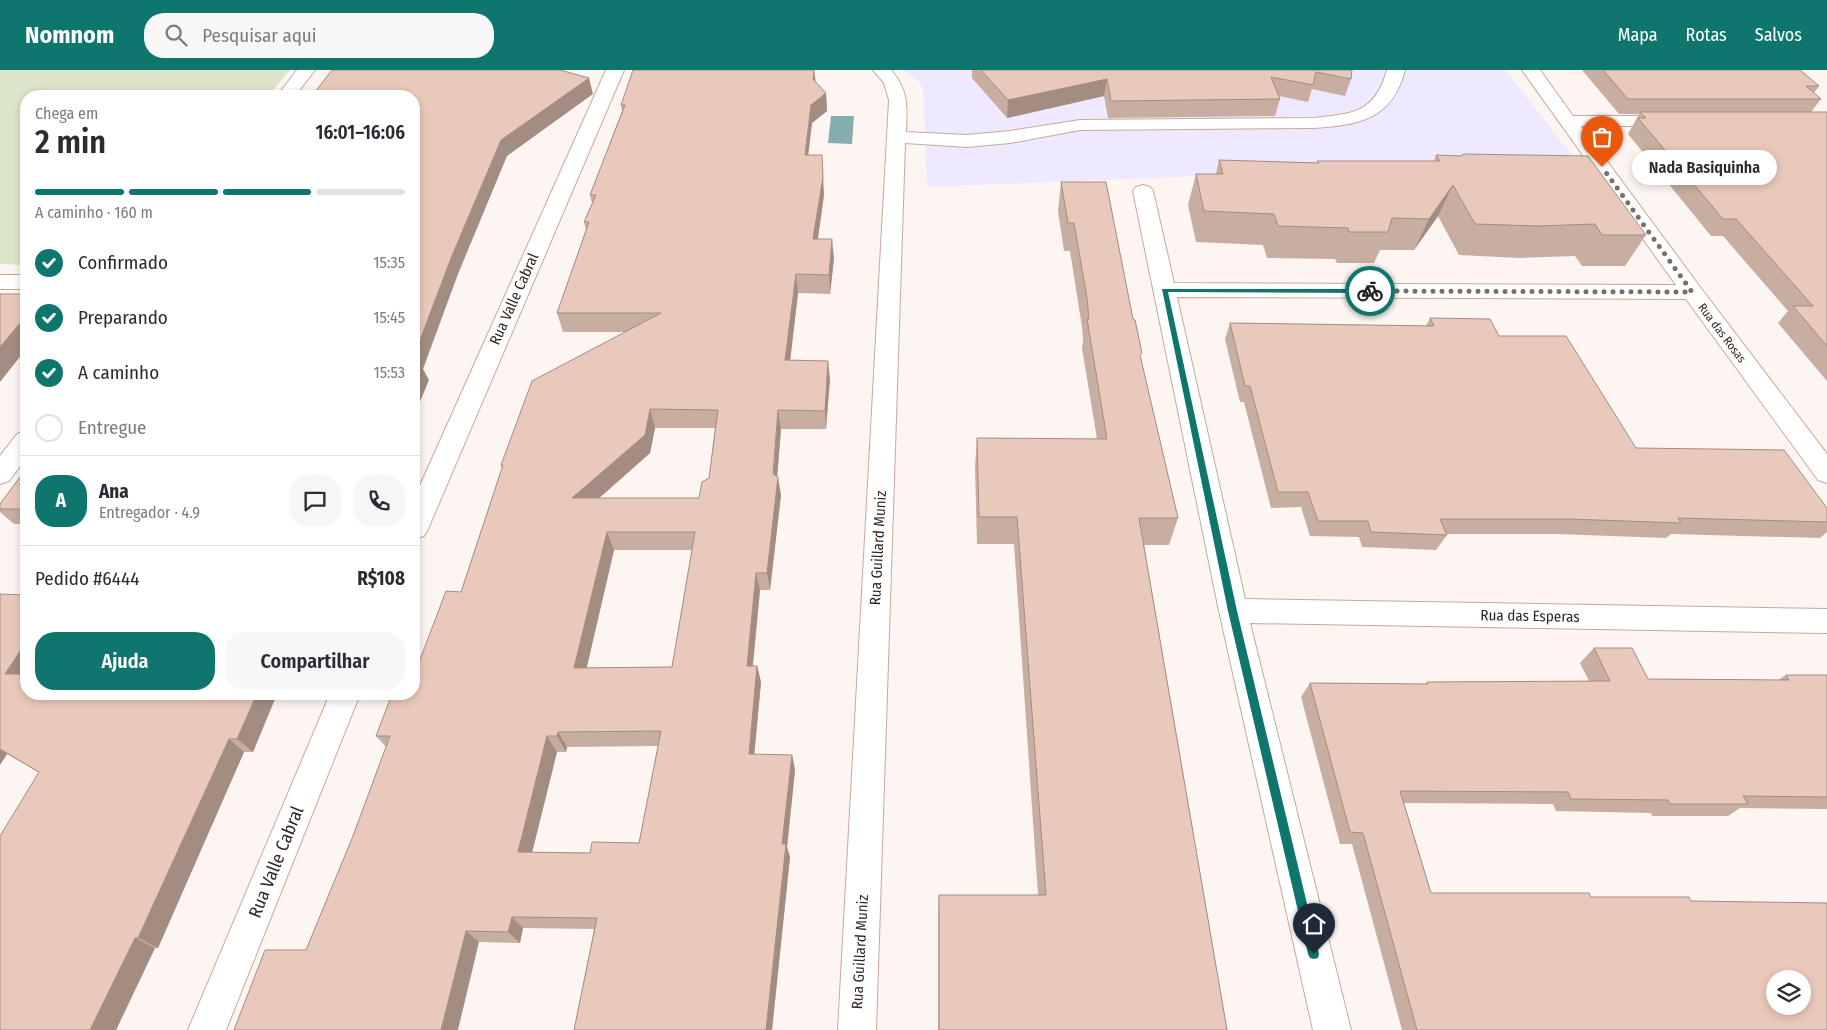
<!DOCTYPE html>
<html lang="pt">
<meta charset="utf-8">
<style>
:root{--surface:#fff;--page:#f7f7f7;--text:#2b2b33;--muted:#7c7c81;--line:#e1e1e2;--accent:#0f766e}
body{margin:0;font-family:"Fira Sans Condensed",sans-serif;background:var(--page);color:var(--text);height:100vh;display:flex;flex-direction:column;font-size:19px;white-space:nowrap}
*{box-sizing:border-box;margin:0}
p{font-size:16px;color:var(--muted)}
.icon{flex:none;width:28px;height:28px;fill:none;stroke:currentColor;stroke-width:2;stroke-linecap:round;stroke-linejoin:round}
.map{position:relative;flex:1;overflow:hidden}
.details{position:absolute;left:20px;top:20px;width:400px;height:610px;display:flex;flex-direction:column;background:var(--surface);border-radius:20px;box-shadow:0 2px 8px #0003}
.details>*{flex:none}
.buttons{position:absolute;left:1766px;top:900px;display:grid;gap:10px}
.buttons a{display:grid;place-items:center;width:45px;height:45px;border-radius:50%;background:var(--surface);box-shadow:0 2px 8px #0003;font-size:25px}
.pin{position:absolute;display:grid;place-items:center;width:42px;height:42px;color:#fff;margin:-51px -21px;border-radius:50% 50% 50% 0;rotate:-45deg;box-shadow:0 0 5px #0007}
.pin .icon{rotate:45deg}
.courier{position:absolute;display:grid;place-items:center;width:50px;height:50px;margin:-25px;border:4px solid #0f766e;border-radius:50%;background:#fff;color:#222;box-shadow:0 1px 6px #0007}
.bubble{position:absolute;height:35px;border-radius:18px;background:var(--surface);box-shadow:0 2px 8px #0003;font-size:16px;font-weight:600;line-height:35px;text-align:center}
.headline em{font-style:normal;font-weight:600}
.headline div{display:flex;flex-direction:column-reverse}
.headline{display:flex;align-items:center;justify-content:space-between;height:85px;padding:0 15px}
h1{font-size:32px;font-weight:600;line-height:38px}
.bar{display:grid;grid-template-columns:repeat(4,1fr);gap:8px 5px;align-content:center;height:60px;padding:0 15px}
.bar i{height:6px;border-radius:4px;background:var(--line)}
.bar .selected{background:var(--accent)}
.bar p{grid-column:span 4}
.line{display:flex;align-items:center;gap:12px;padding:0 15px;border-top:1px solid var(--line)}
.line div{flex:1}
.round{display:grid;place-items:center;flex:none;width:52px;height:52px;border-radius:20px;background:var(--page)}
ol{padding:0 15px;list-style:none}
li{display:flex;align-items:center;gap:15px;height:55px}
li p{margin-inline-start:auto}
li .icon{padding:5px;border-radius:50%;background:var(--accent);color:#fff;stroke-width:4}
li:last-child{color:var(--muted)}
li i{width:28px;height:28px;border:2px solid var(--line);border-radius:50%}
.cta{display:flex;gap:10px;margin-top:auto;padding:10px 15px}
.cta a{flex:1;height:58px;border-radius:20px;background:var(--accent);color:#fff;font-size:20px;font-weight:600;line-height:58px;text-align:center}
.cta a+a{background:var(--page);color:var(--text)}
header{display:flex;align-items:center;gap:30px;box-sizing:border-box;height:70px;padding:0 25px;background:var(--accent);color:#fff}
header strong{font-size:24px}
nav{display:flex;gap:28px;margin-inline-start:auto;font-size:18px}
.search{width:350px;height:45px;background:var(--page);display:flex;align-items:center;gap:12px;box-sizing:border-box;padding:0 18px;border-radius:20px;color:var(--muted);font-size:19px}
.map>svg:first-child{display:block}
</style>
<header>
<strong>Nomnom</strong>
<div class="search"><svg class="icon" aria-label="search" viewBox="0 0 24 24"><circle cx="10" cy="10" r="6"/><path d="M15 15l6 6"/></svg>Pesquisar aqui</div>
<nav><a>Mapa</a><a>Rotas</a><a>Salvos</a></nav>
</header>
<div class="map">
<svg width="1827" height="960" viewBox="0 0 1827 960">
<rect width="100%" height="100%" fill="#fcf5f2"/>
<polygon fill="#efe9ff" points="903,0 1506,0 1576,91 927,117 923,18 918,11"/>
<polygon fill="#dce4c9" points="0,0 290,0 268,26 26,26 26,195 0,194"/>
<polygon fill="#85adaf" points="831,46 854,46 852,74 828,73"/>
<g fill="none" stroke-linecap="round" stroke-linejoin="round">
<g stroke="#c7a99a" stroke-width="2">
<g id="minor">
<polygon points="297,0 315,0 295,26 277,26"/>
<polygon points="606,0 624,0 428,459 424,466 414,469 414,429"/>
<path d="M873,0H891C909,21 907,36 906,62L967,65L1010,61L1080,50L1313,48C1353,44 1375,43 1387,0H1405C1392,50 1359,55 1313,58L1080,60L1010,73L967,77L905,73L876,960H838L889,30L884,13Z"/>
<polygon points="1522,0 1540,0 1573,46 1673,46 1679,47 1682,51 1679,55 1673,56 1581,56 1700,217 1827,384 1827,413 1818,410 1686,229 1177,227 1245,529 1827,539 1827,563 1250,553 1351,960 1313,960 1219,541 1133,121 1136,117 1143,115 1150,117 1153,121 1174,213 1676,215"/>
<rect x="0" y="205" width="26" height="14"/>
<polygon points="26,361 26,388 9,411 0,414 0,386 17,364"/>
<polygon points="330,624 360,624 226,960 188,960"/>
</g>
</g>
<use href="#minor" fill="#fff" fill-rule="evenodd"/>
</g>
<g fill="#c8ada1" fill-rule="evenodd">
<path d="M814,0L815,12L826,23L827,41L812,53L808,85L824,125L818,169L834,188L830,224L798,223L790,290L830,309L826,359H781L777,407L781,425L770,520H760L753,596H757L761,612L754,684L792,685L795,700L787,777L790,787L772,960H574L594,859L523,858L520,873L479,872L306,880L353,766L386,677L376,666L415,603L461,522L502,398L501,395L626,262H563L557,243L586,160L584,152L592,133L590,125L622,41L621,35ZM655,358H715L709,408L699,428H599L650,383ZM614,480H692L672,597L586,598ZM658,676L639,773L590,783L532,782L557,682H566L567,677Z"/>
<polygon points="972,0 1352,0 1351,9 1345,26 1312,19 1308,32 1279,26 1280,29 1275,46 1108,48 1104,26 1007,48 972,8"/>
<polygon points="1582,0 1800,0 1819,16 1814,23 1821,29 1811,42 1827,42 1827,311 1778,253 1788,241 1723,166 1711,166 1628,64 1639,44 1619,44"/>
<polygon points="1436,85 1646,165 1625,196 1582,196 1575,186 1520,188 1459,185 1438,146 1414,180 1380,180 1374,193 1337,193 1335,189 1267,188 1263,175 1196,172 1188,135 1196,104 1216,104 1219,90 1317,93 1317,91 1434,91"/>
<polygon points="1061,112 1141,290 1178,448 1169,475 1144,475 1227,960 938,960 938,844 939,825 1038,825 1014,474 977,474 975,397 977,368 1097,369 1082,278 1083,271 1082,257 1070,181 1064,181 1058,141"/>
<polygon points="1430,248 1499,266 1636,378 1827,438 1827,462 1820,468 1671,464 1666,468 1556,464 1446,464 1447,465 1436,480 1362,477 1359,467 1310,466 1301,437 1271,438 1244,332 1240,332 1225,269 1230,253 1426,256"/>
<polygon points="26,399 26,454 14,454 0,442 0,434"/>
<polygon points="0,524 26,624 277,624 253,682 244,682 158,878 155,878 116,960 38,702 7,684 0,695"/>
<polygon points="1594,578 1648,609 1778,610 1786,605 1827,605 1827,739 1740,738 1728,746 1652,746 1651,743 1556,741 1553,734 1404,733 1431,823 1691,831 1827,960 1402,960 1352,774 1340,774 1301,627 1310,613 1425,614 1427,612 1589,611 1580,593"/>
</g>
<g fill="#a38d83">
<polygon points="814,0 816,14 813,9"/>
<polygon points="589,8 593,24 507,86 458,204 423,299 429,310 414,346 414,286 451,188 501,70"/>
<polygon points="1107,9 1104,26 1007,48 1008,30"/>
<polygon points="826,23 827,41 812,53 806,103 805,85 811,35"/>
<polygon points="822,85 824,125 815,188 813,169"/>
<polygon points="1453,115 1438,146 1414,180 1429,149"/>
<polygon points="832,169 834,188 830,224 829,205"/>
<polygon points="796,204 798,223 788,309 785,290"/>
<polygon points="26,246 26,279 0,312 0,277"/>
<polygon points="828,291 830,309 826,359 825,341"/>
<polygon points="650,339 655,358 650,383 579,446 572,428"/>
<polygon points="778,340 781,359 776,420 778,407 781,425 770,520 767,503"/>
<polygon points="607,462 614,480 583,614 574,598"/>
<polygon points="756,503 760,520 751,612 747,596"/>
<polygon points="26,572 26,616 5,604"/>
<polygon points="757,596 761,612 753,699 749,684"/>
<polygon points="257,624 277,624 253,682 237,669"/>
<polygon points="558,662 567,677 566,682 557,666"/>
<polygon points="547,666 557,682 529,795 518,782"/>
<polygon points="229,669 244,682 158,878 138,868"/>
<polygon points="0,679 7,684 0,695"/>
<polygon points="792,685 795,700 787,777 790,787 772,960 766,960 782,774"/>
<polygon points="512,847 523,858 520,873 508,862"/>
<polygon points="466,861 479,872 458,960 441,960"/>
<polygon points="135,868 155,878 116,960 90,960"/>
</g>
<g fill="#e9c9bb" stroke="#a38d83" fill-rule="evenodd">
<polygon points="332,0 560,0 589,8 501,70 451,188 414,286 414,26 312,26"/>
<path d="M633,0H814L813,9L826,23L811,35L805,85H822L823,107L813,169H832L829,205L796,204L785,290L828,291L825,341L778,340L773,404L778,407L767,503H756L747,596H757L749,684L792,685L782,774H786L766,960H574L597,848L512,847L508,862L466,861L441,960H234L265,880H306L353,766L390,666H376L392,624H414V603H415L446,521L461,522L503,395H501L532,311L661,243H557L589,152H584L596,125H590L625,35H621ZM650,339L718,340L709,408L702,412L699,428H572L645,365ZM607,462H695L672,597L574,598ZM661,661L639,773L592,772L590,783L518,782L547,666H557L558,662Z"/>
<polygon points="981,0 1352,0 1351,9 1316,2 1313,15 1271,7 1280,29 1111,31 1107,9 1008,30"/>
<polygon points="1603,0 1800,0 1819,16 1806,16 1821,29 1628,29"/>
<polygon points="1640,42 1827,42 1827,276 1793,236 1813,236 1736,149 1723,149 1638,48 1646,48"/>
<polygon points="1463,84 1588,86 1646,165 1602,165 1595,154 1538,156 1475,154 1453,115 1429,149 1392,148 1388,162 1349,162 1348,158 1278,156 1274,144 1204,141 1196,104 1223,104 1219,90 1319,93 1317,91 1440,91 1436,85 1462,86"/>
<polygon points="1061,112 1106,112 1133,249 1135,250 1142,283 1140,285 1178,448 1139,448 1227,960 939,960 939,825 1046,825 1017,447 979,447 977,368 1107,369 1087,249 1089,249 1087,228 1074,153 1068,153"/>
<polygon points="0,224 26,224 26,246 0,277"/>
<polygon points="1430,248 1490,249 1499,266 1566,266 1636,378 1784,380 1827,438 1827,452 1678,448 1681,453 1569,449 1440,449 1447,465 1371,462 1368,451 1318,451 1308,422 1278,422 1250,316 1245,316 1230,253 1434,256"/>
<polygon points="414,294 420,294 414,309"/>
<polygon points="26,399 26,439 0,439 0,434"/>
<polygon points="0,524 26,525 26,572 5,604 26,604 26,624 257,624 237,669 229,669 138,868 135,868 90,960 0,960 0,766 39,702 0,679"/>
<path d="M1594,578H1632L1648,609L1789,610L1786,605H1827V727L1743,726L1748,734H1670L1668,730L1571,729L1568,722L1400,721L1431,823H1589L1591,827H1689L1691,831L1827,833V960H1417L1363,763L1350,762L1310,613L1428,614L1427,612L1610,611ZM1775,909H1802V936H1775Z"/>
</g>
<polygon fill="#0f766e" points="1162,219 1370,219 1373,221 1370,223 1168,222 1237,541 1319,884 1318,888 1314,889 1310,888 1308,884 1228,541"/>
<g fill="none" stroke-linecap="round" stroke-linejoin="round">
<polyline stroke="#796e6a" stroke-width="5" stroke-dasharray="0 9" points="1370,221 1692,222 1602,97"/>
</g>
<g text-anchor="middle" stroke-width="4" stroke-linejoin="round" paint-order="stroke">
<g font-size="12" fill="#322620" stroke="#fff">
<text transform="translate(1722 263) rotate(53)" y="4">Rua das Rosas</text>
</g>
<g font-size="15" fill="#322620" stroke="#fff">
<text transform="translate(514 229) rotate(-66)" y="5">Rua Valle Cabral</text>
<text transform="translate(878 478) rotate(-87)" y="5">Rua Guillard Muniz</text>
<text transform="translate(1530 546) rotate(1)" y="5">Rua das Esperas</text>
<text transform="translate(860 882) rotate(-87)" y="5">Rua Guillard Muniz</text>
</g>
<g font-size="18" fill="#322620" stroke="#fff">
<text transform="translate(276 792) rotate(-68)" y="6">Rua Valle Cabral</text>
</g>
</g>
</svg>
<div class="buttons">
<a><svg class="icon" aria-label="layers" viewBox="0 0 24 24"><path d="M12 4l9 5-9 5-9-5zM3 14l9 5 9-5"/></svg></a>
</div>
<div class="pin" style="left:1602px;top:97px;background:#ea580c"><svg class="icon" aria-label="bag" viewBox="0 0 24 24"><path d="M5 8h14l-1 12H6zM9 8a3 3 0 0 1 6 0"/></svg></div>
<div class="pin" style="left:1314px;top:884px;background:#1f2937"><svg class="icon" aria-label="home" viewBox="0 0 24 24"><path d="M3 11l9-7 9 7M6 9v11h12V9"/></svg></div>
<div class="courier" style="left:1370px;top:221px"><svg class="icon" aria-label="bike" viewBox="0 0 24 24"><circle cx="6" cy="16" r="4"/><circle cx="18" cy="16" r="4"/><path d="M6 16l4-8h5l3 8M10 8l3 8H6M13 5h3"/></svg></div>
<div class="bubble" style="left:1632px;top:80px;width:145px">Nada Basiquinha</div>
<section class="details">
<div class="headline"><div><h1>2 min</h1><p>Chega em</p></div><em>16:01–16:06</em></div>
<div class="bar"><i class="selected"></i><i class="selected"></i><i class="selected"></i><i></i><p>A caminho · 160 m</p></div>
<ol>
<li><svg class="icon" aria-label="check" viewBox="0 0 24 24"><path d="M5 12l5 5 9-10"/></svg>Confirmado<p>15:35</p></li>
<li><svg class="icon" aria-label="check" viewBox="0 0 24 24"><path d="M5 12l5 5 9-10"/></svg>Preparando<p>15:45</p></li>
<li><svg class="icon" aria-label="check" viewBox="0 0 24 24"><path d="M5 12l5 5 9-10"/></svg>A caminho<p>15:53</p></li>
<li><i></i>Entregue</li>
</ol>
<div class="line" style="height:90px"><b class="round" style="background:var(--accent);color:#fff">A</b><div><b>Ana</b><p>Entregador · 4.9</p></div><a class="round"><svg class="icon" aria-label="chat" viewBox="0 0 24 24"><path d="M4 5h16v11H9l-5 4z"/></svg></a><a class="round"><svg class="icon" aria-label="phone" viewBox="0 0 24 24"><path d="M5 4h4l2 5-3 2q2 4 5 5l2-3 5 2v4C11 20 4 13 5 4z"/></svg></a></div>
<div class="line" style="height:65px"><div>Pedido #6444</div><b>R$108</b></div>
<div class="cta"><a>Ajuda</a><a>Compartilhar</a></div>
</section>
</div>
